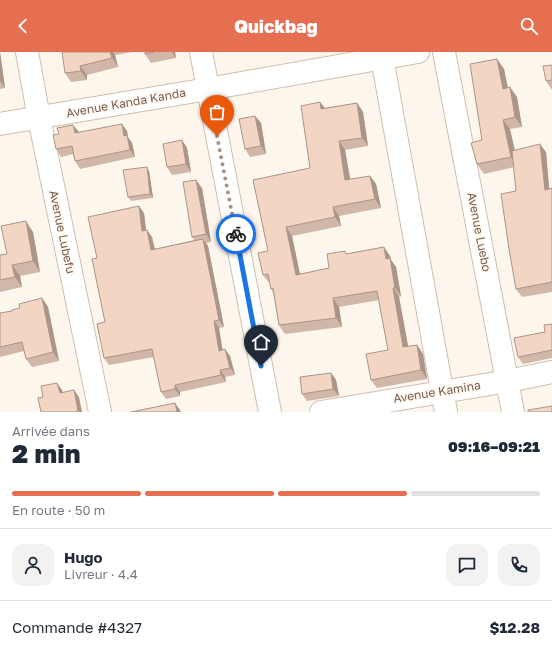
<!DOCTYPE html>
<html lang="fr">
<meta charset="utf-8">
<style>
:root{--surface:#fff;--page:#f2f2f3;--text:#1f2937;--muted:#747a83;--line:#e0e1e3;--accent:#e76f51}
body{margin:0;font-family:"Golos Text",sans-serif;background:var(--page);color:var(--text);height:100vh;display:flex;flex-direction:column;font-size:15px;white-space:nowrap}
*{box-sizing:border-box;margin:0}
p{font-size:13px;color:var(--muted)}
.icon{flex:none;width:22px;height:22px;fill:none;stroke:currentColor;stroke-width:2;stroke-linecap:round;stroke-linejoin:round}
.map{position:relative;height:360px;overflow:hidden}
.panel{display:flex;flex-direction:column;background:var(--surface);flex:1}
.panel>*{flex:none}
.pin{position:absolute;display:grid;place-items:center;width:34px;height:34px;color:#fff;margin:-41px -17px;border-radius:50% 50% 50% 0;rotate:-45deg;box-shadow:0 0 4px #0007}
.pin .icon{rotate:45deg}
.courier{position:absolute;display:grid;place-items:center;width:40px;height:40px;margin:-20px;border:3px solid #1a73e8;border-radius:50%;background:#fff;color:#222;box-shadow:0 1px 5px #0007}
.overview em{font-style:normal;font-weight:800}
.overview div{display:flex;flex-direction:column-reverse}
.overview{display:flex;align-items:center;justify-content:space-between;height:68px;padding:0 12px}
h1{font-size:26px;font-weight:800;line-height:30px}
.bar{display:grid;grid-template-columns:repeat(4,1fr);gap:6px 4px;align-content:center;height:48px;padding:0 12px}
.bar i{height:5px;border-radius:3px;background:var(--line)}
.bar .selected{background:var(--accent)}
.bar p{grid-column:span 4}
.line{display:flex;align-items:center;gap:10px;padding:0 12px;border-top:1px solid var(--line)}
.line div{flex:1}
.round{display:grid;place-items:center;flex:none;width:42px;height:42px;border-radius:12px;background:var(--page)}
header{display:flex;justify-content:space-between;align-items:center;height:52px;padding:0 12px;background:var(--accent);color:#fff;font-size:18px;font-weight:800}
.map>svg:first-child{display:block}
</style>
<header><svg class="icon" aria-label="back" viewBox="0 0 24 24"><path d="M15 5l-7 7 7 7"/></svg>Quickbag<svg class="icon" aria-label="search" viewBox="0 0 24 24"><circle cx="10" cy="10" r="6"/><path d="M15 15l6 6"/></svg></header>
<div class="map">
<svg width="552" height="360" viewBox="0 0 552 360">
<rect width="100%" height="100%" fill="#fdf6ec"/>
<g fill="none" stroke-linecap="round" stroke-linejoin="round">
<g stroke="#d1beb0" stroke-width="24">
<g id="minor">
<polyline points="27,0 39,66 100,360"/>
<polyline points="201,0 270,360"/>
<polyline points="381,0 446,360"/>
<polyline points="444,0 513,360"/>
<polyline points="0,72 208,37 418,0"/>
<polyline points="321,360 508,329 552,320"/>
</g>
</g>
<use href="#minor" stroke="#fff" stroke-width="22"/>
</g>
<g fill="#d1b7a8">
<polygon points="0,0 5,36 0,37"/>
<polygon points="62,0 133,0 115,3 118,15 87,23 87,28 71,30 65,21"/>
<polygon points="145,0 175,0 176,6 151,11 145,2"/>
<polygon points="497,7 504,17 508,36 517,45 522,75 510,77 515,98 546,100 549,137 552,136 552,240 522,245 516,237 516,139 514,115 484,122 477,112 482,88"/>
<polygon points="552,13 552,38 546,29"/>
<polygon points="320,50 325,56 357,51 363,60 368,94 345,98 350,128 370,124 376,132 381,156 339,164 341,174 292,184 300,222 329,216 347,202 390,204 391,208 396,215 401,244 399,245 408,295 417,293 423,302 427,327 377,336 371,328 388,298 379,248 339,255 342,275 285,282 279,273 273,240 271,237 270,231 269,231 263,223 268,199 310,116"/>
<polygon points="255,64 261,71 266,102 250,105 245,97"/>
<polygon points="127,79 128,86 132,91 135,105 80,117 75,109 73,102 61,105 56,97 79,80"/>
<polygon points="182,88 187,96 191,120 172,123 167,115"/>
<polygon points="149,119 153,146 131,149 128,145"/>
<polygon points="202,136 211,190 206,191 208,194 224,275 219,276 222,298 230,304 235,323 225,325 226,330 180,340 180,344 166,347 161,340 154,305 109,313 104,306 105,270 97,206 144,161 146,179 152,185 155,197 194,188 192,185"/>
<polygon points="33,180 40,220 20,224 22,235 0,240 0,203 7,202"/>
<polygon points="42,246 48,255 59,309 32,315 26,307 24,299 0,305 0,261 12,259"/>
<polygon points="552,272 552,306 523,312 518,305 545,280"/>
<polygon points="331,321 336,328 339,344 307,349 302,342"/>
</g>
<g fill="#aa9588">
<polygon points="0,0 5,36 0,29"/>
<polygon points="110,0 113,0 115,3 118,15 112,6"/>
<polygon points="172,0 175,0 176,6"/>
<polygon points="497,7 504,17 510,47 503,37"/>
<polygon points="80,14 87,23 87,28 81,19"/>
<polygon points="510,35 517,45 522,75 515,65"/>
<polygon points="320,50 327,59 321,57"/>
<polygon points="357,51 363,60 368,94 362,86"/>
<polygon points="255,64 261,71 266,102 261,94"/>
<polygon points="503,68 510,77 518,115 511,105"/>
<polygon points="122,72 127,79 128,85 132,91 135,105 130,98 124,84"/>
<polygon points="73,73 79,80 75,81"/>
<polygon points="182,88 187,96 191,120 186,112"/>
<polygon points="339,89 345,98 352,137 345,128"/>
<polygon points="540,92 546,100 550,146 545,138"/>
<polygon points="147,115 149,119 153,146 150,142"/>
<polygon points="370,124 376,132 381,156 375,147"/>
<polygon points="196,128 202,136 211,190 206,182"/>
<polygon points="139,154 144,161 147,186 142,179"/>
<polygon points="333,155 339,164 341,174 335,165"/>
<polygon points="26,169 33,180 40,220 33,209"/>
<polygon points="286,175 292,184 302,232 296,223"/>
<polygon points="147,178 152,185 156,205 151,198"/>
<polygon points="203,187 208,194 224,275 219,268"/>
<polygon points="384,195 390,204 391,208 396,215 401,244 395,236 386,207"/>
<polygon points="12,213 20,224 22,235 15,225"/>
<polygon points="393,236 399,245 410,304 403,295"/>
<polygon points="42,246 48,255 59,309 53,300"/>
<polygon points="333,246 339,255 342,275 336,266"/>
<polygon points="214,269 219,276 224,306 219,299"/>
<polygon points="417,293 423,302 427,327 421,318"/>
<polygon points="225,297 230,304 235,323 230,316"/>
<polygon points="220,318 225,325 226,330 221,323"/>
<polygon points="331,321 336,328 339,344 333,337"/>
<polygon points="57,331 62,338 65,348 60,341"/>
<polygon points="175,333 180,340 180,344 175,337"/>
<polygon points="74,338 79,345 82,360 79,360 78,359"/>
<polygon points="175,351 180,358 181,360 177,360"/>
</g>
<g fill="#f3d5c3" stroke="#aa9588">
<polygon points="62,0 110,0 112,6 80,14 81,19 65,21"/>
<polygon points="145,0 154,0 145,2"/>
<polygon points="497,7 503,37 510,35 515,65 503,68 511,105 477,112 471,91 482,88 470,12"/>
<polygon points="552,13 552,28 546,29 543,14"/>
<polygon points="320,50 321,57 357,51 362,86 339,89 345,128 370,124 375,147 333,155 335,165 286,175 296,223 329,216 327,202 345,199 346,202 384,195 386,207 390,206 395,236 393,236 403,295 417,293 421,318 371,328 366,302 388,298 377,239 333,246 336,266 279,273 273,236 271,237 268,222 263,223 258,201 268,199 253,128 310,116 301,54"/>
<polygon points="255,64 261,94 245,97 239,67"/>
<polygon points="122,72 124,84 127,83 130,98 75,109 72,94 56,97 53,83 59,82 57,76 73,73 75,81"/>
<polygon points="182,88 186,112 167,115 163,92"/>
<polygon points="540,92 545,138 552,136 552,230 516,237 509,197 501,142 516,139 512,99"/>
<polygon points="147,115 150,142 128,145 123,118"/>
<polygon points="196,128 206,182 192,185 183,130"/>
<polygon points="139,154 142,179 147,178 151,198 203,187 219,268 214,269 219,299 225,297 230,316 220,318 221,323 175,333 175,337 161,340 152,297 104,306 97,272 105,270 92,207 97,206 88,165"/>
<polygon points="26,169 33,209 12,213 15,225 0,228 0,203 7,202 1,174"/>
<polygon points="42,246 53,300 26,307 22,290 0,295 0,261 12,259 12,258 20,256 19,252"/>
<polygon points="552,272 552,298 518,305 514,286 545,280 544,273"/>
<polygon points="331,321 333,337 302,342 300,325"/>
<polygon points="57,331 60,341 74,338 78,359 76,359 77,360 41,360 38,346 43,345 41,334"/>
<polygon points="175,351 177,360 131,360"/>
<polygon points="552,354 552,360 528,360 528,358"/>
</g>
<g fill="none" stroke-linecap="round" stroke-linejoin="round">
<polyline stroke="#a89285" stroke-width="4" stroke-dasharray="0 7.2" points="217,84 236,182"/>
<polyline stroke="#1a73e8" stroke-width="5" points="236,182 261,314"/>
</g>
<g text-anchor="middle" stroke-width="3.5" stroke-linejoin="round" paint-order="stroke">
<g font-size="12" fill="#7a5c4d" stroke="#fffaf3">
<text transform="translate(126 51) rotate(-10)" y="4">Avenue Kanda Kanda</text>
<text transform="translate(62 180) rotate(78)" y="4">Avenue Lubefu</text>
<text transform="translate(479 180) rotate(79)" y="4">Avenue Luebo</text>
<text transform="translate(437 340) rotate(-9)" y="4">Avenue Kamina</text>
</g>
</g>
</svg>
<div class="pin" style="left:217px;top:84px;background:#ea580c"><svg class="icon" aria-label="bag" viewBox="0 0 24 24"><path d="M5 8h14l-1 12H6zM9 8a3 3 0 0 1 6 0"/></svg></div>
<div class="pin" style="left:261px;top:314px;background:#1f2937"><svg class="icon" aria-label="home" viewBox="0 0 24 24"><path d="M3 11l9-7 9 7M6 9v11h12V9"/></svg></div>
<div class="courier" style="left:236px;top:182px"><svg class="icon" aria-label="bike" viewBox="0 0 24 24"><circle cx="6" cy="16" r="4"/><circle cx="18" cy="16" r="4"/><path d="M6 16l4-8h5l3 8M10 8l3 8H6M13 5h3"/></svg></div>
</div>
<section class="panel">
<div class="overview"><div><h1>2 min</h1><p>Arrivée dans</p></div><em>09:16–09:21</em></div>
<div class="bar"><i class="selected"></i><i class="selected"></i><i class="selected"></i><i></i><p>En route · 50 m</p></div>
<div class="line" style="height:72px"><a class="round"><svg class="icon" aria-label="person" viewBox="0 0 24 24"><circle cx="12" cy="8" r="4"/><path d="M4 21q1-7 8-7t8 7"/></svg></a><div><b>Hugo</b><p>Livreur · 4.4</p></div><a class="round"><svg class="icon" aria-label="chat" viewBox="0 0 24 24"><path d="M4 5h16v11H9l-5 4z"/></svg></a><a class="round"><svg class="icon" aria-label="phone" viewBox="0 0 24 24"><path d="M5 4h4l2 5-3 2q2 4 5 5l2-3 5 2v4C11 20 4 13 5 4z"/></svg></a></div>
<div class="line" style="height:52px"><div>Commande #4327</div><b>$12.28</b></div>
</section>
